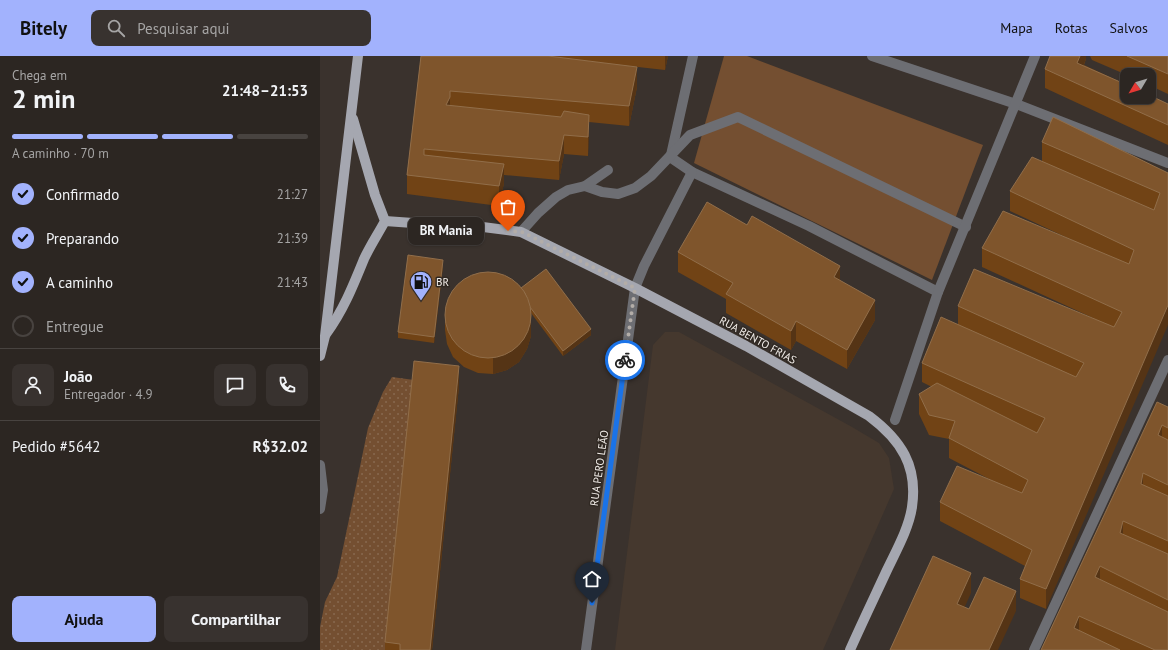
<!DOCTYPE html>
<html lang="pt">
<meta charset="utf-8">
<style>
:root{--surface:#2c2622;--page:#38322f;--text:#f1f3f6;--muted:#a6a5a5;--line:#484340;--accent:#a2b2fd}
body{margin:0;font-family:"PT Sans",sans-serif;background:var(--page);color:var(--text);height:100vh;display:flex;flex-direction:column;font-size:15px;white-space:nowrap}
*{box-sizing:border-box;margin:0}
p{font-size:13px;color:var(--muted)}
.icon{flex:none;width:22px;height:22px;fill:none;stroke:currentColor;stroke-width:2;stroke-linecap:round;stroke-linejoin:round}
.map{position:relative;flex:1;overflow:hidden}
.details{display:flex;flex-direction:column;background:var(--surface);width:320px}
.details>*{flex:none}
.needle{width:26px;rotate:232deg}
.buttons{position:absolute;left:800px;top:12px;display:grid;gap:8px}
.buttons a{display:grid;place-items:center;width:36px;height:36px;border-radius:8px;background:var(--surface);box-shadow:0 1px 3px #0004,0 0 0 1px var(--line);font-size:20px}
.pin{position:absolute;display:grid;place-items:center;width:34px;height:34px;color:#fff;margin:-41px -17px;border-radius:50% 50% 50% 0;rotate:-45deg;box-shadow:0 0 4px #0007}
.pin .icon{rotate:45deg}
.courier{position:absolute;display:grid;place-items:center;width:40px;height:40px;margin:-20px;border:3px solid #1a73e8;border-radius:50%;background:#fff;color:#222;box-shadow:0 1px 5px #0007}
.bubble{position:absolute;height:28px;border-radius:8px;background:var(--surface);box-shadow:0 1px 3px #0004,0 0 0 1px var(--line);font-size:13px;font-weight:700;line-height:28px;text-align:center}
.headline em{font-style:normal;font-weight:700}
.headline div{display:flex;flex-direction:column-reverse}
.headline{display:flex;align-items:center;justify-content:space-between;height:68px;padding:0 12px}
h1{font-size:26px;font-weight:700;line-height:30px}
.bar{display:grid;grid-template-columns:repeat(4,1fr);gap:6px 4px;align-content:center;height:48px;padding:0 12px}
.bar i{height:5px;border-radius:3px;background:var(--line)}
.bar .current{background:var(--accent)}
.bar p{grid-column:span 4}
.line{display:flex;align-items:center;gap:10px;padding:0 12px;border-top:1px solid var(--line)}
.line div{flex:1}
.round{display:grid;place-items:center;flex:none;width:42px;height:42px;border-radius:8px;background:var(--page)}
ol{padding:0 12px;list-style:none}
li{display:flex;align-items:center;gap:12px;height:44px}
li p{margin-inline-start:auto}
li .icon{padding:4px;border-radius:50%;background:var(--accent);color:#111;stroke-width:4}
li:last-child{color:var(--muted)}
li i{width:22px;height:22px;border:2px solid var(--line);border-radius:50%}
.cta{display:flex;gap:8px;margin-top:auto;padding:8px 12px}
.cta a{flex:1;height:46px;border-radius:8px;background:var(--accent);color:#111;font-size:16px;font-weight:700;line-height:46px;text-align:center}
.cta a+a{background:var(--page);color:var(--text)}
header{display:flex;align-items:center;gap:24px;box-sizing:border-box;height:56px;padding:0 20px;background:var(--accent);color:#111}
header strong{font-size:19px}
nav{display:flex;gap:22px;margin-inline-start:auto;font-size:14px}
.search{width:280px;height:36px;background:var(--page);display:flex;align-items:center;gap:10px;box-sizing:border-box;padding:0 14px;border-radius:8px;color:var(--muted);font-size:15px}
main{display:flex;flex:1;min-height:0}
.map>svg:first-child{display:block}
</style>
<header>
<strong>Bitely</strong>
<div class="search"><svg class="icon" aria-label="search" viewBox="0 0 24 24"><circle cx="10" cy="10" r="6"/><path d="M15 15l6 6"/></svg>Pesquisar aqui</div>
<nav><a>Mapa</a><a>Rotas</a><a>Salvos</a></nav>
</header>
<main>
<section class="details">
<div class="headline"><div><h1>2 min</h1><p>Chega em</p></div><em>21:48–21:53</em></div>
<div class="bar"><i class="current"></i><i class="current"></i><i class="current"></i><i></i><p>A caminho · 70 m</p></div>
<ol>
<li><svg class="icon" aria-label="check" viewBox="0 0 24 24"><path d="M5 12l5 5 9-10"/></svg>Confirmado<p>21:27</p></li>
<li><svg class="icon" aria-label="check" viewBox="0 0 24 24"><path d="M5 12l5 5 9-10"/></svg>Preparando<p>21:39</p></li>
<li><svg class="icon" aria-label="check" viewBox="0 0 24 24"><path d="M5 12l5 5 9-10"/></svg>A caminho<p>21:43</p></li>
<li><i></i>Entregue</li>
</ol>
<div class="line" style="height:72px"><a class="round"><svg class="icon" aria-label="person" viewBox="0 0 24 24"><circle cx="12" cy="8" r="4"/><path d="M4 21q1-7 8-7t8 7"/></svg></a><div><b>João</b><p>Entregador · 4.9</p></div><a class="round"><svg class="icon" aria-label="chat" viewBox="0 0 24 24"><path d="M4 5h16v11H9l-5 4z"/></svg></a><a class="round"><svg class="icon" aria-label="phone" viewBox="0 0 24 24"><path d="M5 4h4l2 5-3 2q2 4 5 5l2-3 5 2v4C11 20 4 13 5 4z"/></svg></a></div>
<div class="line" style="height:52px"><div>Pedido #5642</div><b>R$32.02</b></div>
<div class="cta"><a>Ajuda</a><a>Compartilhar</a></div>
</section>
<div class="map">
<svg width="848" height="594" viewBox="0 0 848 594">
<defs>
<pattern id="grass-dots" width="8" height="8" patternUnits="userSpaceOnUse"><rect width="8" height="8" fill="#744f31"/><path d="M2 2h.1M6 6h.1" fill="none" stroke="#88694f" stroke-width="1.8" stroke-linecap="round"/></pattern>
</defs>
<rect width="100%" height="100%" fill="#3a322d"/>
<polygon fill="#45382e" points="345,276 359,276 532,371 559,387 569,402 574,433 503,594 295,594 333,289"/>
<polygon fill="url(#grass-dots)" points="72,321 94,324 66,594 0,594 0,571 5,546 17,521 48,372 63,336"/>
<polygon fill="#744f31" points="404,0 427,0 663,89 612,224 374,107"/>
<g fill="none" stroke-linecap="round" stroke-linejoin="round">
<g stroke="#6d6e73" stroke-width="10">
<polyline points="552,0 696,48 848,107"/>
<polyline points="351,99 373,0"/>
<polyline points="350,101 372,116 489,170 618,236"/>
<polyline points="265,130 282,136 298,138 315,132 331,120 370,79 418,61 646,171"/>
<polyline points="201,176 218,157 236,141 248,134 265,130 288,114"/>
<polyline points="575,364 618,236 715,0"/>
<polyline points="0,409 3,434 0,453"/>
<polyline points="266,594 315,232 324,210 372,116"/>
<polyline points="714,594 848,304"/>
</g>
<g stroke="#a5a7b0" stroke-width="10">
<path d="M65,165L93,167H132L201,176L315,232L426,290L549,360C581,384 598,410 592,451C589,472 576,495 567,514C555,540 542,567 530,594"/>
<path d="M6,278C23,255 33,230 44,203C50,190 58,178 65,165L55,139L33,63"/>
<polyline points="0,300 5,280 38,0"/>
</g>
</g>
<g fill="#714315">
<polygon points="101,0 348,0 345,14 309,10 317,31 309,70 269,66 268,100 244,98 239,124 184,119 184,127 179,150 87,138 87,119"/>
<polygon points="766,0 766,3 764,9 848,48 848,89 725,32 725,13"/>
<polygon points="770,0 848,0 848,38 829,29 829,19 807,19 772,4"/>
<polygon points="722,86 848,117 726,553 700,542 700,523 705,510 620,465 620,446 671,424 629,402 629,383 609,379 599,358 599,338 612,331 602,326 602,307 638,269 638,250 773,262 662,211 662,192 754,185 690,155 690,135 722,105"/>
<polygon points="358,196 520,225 555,264 527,313 476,285 471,294 406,257 406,243 358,216"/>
<polygon points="123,210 114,287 78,282 78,276"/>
<polygon points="201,232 271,279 243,300 211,257 211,280 207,293 199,306 187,314 173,318 158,317 144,311 133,301 127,288 125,274 125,258"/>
<polygon points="139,330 112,594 65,594 65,586"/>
<polygon points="848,351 848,594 721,594"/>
</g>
<g fill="#553415">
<polygon points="345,0 348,0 345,14"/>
<polygon points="760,0 766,0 766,3 757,26 757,7"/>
<polygon points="317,11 317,31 309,70 309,50"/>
<polygon points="130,41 130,60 126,49"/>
<polygon points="269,59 269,79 268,100 268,81"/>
<polygon points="244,79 244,98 239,124 239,105"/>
<polygon points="184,108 184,127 179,150 179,130"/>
<polygon points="123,204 123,210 114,287 114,281"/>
<polygon points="520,210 520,229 514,221"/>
<polygon points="555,244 555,264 527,313 527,294"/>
<polygon points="848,249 848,269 726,553 726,533"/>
<polygon points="211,264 211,280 207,293 199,306 187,314 173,318 173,302"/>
<polygon points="476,265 476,285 471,294 471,275"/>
<polygon points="271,273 271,279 243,300 243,295"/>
<polygon points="139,310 139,330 112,594 110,594"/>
<polygon points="842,369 842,389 838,379"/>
<polygon points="823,417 823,437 821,428"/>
<polygon points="803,465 803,485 800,477"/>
<polygon points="780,510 780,529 775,521"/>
<polygon points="651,517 651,537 637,568 637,548"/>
<polygon points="696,535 696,555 678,594 669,594"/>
<polygon points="759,560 759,579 754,572"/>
</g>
<g fill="#7f552c" stroke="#916e4a">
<polygon points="101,0 228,0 317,11 309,50 130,35 130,41 126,49 241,61 244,55 269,59 268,81 244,79 239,105 104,93 104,99 184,108 179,130 87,119"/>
<polygon points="730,0 760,0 757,7 807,29 807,41 829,41 829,39 848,48 848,69 725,13"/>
<polygon points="807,0 848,0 848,18"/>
<polygon points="733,61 848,117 848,249 726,533 700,523 712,494 620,446 637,410 702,437 708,424 629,382 635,365 609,359 599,338 617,327 717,377 725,362 602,307 621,261 756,321 764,307 638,250 654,213 794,271 802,256 662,192 683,155 809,208 814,194 690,135 712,101 834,154 840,137 722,86"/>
<polygon points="387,146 427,169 432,160 520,210 514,221 555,244 527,294 476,265 471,275 406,238 413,227 358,196"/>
<polygon points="88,199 123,204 114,281 78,276"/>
<polygon points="226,213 271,273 243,295 210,251 205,237 201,232"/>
<circle cx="168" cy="259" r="43"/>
<polygon points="94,305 139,310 110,594 80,594 80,588 65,586"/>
<polygon points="837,346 848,351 848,372 842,369 838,379 848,384 848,429 823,417 821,428 848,440 848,485 803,465 800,477 848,498 848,544 780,510 775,521 848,556 848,594 835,594 759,560 754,572 800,594 721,594"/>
<polygon points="613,500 651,517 637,548 649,553 664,521 696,535 669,594 570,594"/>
</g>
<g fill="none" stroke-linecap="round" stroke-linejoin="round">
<polyline stroke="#b3ada8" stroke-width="4" stroke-dasharray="0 7.2" points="188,175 202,176 315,232 305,304"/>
<polyline stroke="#1a73e8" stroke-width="5" points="272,547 305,304"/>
</g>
<defs>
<g id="fuel-pin" transform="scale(1.15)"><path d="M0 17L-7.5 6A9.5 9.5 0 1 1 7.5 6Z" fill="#a2b2fd" stroke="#302923"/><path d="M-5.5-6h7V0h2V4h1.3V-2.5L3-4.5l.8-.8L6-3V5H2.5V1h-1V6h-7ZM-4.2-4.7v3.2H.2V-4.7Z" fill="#111"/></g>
</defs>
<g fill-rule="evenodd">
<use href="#fuel-pin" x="101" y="226"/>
</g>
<g text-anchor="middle" stroke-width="3" stroke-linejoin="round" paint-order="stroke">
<g font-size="11" fill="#f4efeb" stroke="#302923" text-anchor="start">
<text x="116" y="230">BR</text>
</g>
<g font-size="11" fill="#f4efeb" stroke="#302923">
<text transform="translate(438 284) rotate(29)" y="4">RUA BENTO FRIAS</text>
<text transform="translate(279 412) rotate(-82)" y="4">RUA PERO LEÃO</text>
</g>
</g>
</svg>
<div class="buttons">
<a><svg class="needle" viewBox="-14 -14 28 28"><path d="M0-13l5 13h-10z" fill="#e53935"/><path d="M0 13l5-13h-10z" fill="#a6a5a5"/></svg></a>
</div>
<div class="pin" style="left:188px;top:175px;background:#ea580c"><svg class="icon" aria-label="bag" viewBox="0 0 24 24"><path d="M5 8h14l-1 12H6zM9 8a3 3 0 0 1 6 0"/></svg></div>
<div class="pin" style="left:272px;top:547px;background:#1f2937"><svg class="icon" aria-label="home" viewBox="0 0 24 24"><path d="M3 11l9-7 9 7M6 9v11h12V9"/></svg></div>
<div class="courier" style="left:305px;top:304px"><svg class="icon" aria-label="bike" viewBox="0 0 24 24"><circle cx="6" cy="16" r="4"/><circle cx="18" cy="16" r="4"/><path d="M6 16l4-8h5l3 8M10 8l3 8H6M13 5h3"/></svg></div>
<div class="bubble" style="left:88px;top:161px;width:76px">BR Mania</div>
</div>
</main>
